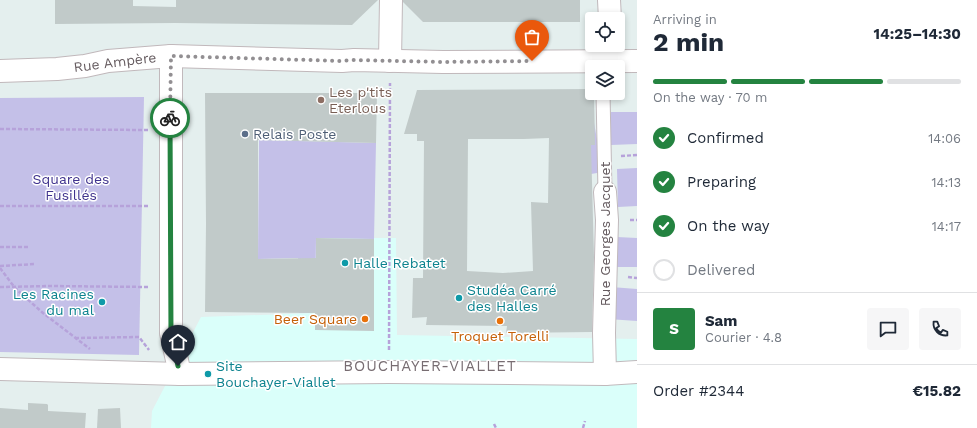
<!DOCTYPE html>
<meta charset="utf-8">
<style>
:root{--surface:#fff;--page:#f6f6f7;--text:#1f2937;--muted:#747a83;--line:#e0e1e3;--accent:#248340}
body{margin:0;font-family:"Work Sans",sans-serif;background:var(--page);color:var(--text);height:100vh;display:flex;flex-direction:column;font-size:15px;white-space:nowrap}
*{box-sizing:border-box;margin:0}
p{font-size:13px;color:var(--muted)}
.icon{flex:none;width:22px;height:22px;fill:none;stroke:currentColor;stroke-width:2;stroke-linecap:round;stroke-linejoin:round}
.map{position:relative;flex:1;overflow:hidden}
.drawer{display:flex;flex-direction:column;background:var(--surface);width:340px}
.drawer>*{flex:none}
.controls{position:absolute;left:585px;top:12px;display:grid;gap:8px}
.controls a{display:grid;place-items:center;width:40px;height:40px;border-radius:4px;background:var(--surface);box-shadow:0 2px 6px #0003;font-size:20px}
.pin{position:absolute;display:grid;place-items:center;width:34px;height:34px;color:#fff;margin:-41px -17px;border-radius:50% 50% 50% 0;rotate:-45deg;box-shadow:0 0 4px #0007}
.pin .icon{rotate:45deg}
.courier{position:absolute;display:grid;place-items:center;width:40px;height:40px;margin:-20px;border:3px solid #248340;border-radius:50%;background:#fff;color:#222;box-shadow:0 1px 5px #0007}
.head em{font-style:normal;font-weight:700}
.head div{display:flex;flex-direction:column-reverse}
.head{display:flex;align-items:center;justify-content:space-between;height:68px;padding:0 16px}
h1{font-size:26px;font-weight:700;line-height:30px}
.bar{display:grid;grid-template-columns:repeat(4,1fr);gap:6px 4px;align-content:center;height:48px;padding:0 16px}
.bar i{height:5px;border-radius:3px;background:var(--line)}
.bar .on{background:var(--accent)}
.bar p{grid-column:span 4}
.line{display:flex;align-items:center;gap:10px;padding:0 16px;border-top:1px solid var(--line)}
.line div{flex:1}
.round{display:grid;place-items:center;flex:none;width:42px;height:42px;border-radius:4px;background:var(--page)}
ol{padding:0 16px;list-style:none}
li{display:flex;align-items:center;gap:12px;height:44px}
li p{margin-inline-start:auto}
li .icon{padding:4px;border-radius:50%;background:var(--accent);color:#fff;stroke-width:4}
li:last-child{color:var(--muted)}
li i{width:22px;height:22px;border:2px solid var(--line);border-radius:50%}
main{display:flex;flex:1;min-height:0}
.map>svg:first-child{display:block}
</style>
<main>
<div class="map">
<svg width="637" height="428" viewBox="0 0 637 428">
<rect width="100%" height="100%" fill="#e4efee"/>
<polygon fill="#dafffa" points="316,238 396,238 397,335 637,339 637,428 151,428 152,411 201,317 315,313"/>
<g fill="#c4c0e8">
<polygon points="144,97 139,355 0,352 0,98"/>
<polygon points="611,112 637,112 637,144 611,145"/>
<polygon points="594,123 603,172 591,174 588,144"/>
<polygon points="259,140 376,143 374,239 316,238 315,313 299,313 298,258 258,259"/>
<polygon points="637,168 637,206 618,207 617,169"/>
<polygon points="617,237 637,238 637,267 616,267"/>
<polygon points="611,287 637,289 637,321 608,319"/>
</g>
<g fill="#c1cac9" fill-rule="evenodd">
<polygon points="55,0 133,0 133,6 176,7 176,0 378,0 352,25 175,23 55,24"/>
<polygon points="403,0 580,0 580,22 423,22 403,2"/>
<path d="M592,89V93H594L595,145H591L594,257L592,332L506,333L507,326L426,325L427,317L412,318L413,278H423L424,141H417V134H404L417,90ZM549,138L548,203L531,202L533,271L503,273L467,271L468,139H524Z"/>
<polygon points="205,93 377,93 376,143 258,140 258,259 316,258 316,238 374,239 374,331 315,330 315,313 205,312 206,224"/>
<polygon points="28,403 47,404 48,405 48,411 86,413 85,428 0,428 0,408 28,410"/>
<polygon points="120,408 121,428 97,428 98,409"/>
</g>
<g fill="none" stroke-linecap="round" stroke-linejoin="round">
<g stroke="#c1b9bc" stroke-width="15">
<polyline id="lane" points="603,93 605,192"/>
</g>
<g stroke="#c1b9bc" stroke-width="24">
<g id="street">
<polyline points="609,0 610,19"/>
<polyline points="171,56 171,333 180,374"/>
<polyline points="390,61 391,0"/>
<polyline points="608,61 609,45"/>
<polyline points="0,369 180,374 389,372 605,374 637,372"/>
<polyline points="605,374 604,333 607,220 605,192"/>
</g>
</g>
<g stroke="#c1b8bb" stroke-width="24">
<polyline id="secondary" points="0,71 57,69 85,66 108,61 171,56 342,61 354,60 443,62 637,61"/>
</g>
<g stroke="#b6a2da" stroke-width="2.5" stroke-dasharray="4 2" stroke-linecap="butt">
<polyline points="0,129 148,130"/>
<polyline points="621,156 637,155"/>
<polyline points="0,206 149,206"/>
<polyline points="630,220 637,220"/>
<polyline points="0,247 29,247"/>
<polyline points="0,266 35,264"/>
<polyline points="0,268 15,288 43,313 90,349"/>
<polyline points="628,277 637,278"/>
<polyline points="0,287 50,286 149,287"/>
<polyline points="75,338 139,337 149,350"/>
<polyline points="389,350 390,83"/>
<polyline points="494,424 496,428"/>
<polyline points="583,428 585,421"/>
</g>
<use href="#lane" stroke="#fff" stroke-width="13"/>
<use href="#street" stroke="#fff" stroke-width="22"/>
<use href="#secondary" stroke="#fff" stroke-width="22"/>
</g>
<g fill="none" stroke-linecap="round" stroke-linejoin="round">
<polyline stroke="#928f92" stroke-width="4" stroke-dasharray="0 7.2" points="170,118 171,56 342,61 354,60 443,62 532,61"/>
<polyline stroke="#248340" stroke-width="5" points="170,118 171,334 178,366"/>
</g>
<circle fill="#8d6e63" stroke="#fff" stroke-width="1.5" cx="321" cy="100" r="4"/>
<circle fill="#5c6f8a" stroke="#fff" stroke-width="1.5" cx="245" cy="134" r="4"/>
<g fill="#0f9aa8" stroke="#fff" stroke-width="1.5">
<circle cx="345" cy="263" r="4"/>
<circle cx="459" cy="298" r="4"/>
<circle cx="102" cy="302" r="4"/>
<circle cx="208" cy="374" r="4"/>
</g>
<g fill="#e8710a" stroke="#fff" stroke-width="1.5">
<circle cx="365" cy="319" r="4"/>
<circle cx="500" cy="321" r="4"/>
</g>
<g text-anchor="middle" stroke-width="3" stroke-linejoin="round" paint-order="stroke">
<g font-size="14" fill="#665c60" stroke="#fff">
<text transform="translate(115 62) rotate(-7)" y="5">Rue Ampère</text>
<text transform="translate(605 234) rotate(-90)" y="5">Rue Georges Jacquet</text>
</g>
<g font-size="14" fill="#785e54" stroke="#fff" text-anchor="start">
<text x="329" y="97">Les p'tits<tspan x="329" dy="16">Eterlous</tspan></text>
</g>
<g font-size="14" fill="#4e5e75" stroke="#fff" text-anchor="start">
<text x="253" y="139">Relais Poste</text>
</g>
<g font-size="14" fill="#40338e" stroke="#fff">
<text x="71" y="184">Square des<tspan x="71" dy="16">Fusillés</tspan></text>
</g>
<g font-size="14" fill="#0d838f" stroke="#fff" text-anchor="start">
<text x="353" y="268">Halle Rebatet</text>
<text x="467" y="295">Studéa Carré<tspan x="467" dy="16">des Halles</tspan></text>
<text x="94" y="299" text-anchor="end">Les Racines<tspan x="94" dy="16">du mal</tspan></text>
<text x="216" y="371">Site<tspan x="216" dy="16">Bouchayer-Viallet</tspan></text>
</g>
<g font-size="14" fill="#c56008" stroke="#fff" text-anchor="end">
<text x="357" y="324">Beer Square</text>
<text x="500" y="341" text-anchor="middle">Troquet Torelli</text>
</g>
<g font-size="15" letter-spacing="1" fill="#786d72" stroke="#fff">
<text x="430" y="371">BOUCHAYER-VIALLET</text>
</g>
</g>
</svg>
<div class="controls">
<a><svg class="icon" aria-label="locate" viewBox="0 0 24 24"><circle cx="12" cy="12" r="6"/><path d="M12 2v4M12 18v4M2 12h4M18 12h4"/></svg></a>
<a><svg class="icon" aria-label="layers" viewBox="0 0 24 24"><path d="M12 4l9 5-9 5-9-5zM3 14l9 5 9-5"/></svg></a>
</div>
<div class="pin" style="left:532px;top:61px;background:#ea580c"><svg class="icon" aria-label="bag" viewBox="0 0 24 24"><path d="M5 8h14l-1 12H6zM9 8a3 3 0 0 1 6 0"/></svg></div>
<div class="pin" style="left:178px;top:366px;background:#1f2937"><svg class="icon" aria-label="home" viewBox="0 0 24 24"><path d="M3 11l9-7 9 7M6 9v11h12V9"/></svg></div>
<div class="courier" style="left:170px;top:118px"><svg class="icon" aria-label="bike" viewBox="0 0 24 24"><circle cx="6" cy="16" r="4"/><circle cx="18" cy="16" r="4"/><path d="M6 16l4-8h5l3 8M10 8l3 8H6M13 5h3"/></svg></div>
</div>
<section class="drawer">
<div class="head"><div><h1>2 min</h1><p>Arriving in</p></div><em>14:25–14:30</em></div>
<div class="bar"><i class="on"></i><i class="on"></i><i class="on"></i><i></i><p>On the way · 70 m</p></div>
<ol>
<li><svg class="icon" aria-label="check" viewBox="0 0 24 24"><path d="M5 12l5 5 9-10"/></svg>Confirmed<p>14:06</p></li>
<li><svg class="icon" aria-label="check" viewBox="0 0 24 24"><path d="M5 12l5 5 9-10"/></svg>Preparing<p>14:13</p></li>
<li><svg class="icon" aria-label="check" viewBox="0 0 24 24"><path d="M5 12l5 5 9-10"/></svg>On the way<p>14:17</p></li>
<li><i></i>Delivered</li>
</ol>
<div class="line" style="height:72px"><b class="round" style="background:var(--accent);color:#fff">S</b><div><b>Sam</b><p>Courier · 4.8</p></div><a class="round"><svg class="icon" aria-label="chat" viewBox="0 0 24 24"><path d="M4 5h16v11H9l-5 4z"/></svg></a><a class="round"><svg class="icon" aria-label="phone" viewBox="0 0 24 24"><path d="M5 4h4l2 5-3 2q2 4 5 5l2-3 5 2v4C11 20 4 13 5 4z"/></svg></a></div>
<div class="line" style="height:52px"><div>Order #2344</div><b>€15.82</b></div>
</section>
</main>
